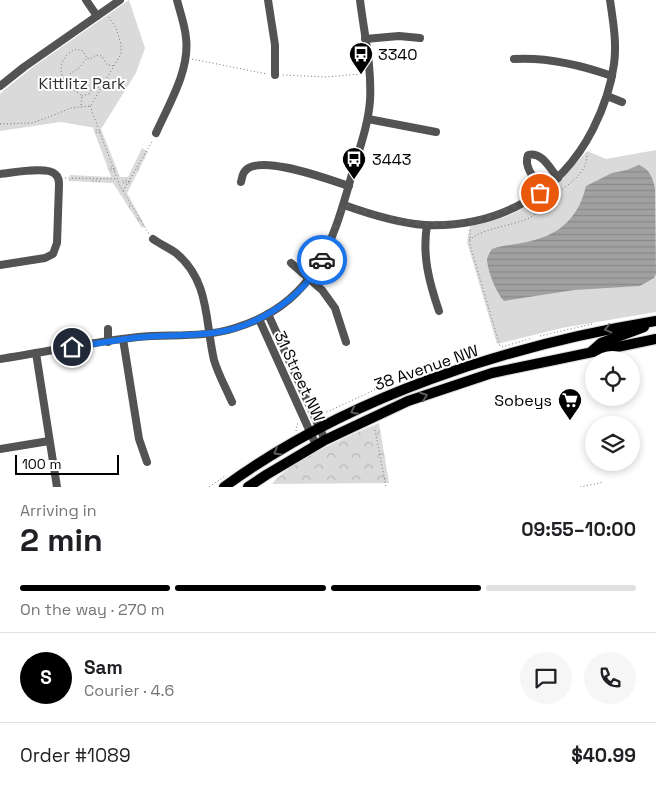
<!DOCTYPE html>
<meta charset="utf-8">
<style>
:root{--surface:#fff;--page:#f6f6f6;--text:#202124;--muted:#757577;--line:#e0e0e0;--accent:#000}
body{margin:0;font-family:"Space Grotesk",sans-serif;background:var(--page);color:var(--text);height:100vh;display:flex;flex-direction:column;font-size:19px;white-space:nowrap}
*{box-sizing:border-box;margin:0}
p{font-size:16px;color:var(--muted)}
.icon{flex:none;width:28px;height:28px;fill:none;stroke:currentColor;stroke-width:2;stroke-linecap:round;stroke-linejoin:round}
.map{position:relative;height:487px;overflow:hidden}
.details{display:flex;flex-direction:column;background:var(--surface);flex:1}
.details>*{flex:none}
.tools{position:absolute;left:585px;top:351px;display:grid;gap:10px}
.tools a{display:grid;place-items:center;width:55px;height:55px;border-radius:50%;background:var(--surface);box-shadow:0 2px 8px #0003;font-size:25px}
.scale{position:absolute;left:15px;bottom:12px;width:104px;box-sizing:border-box;padding-left:5px;border:2px solid #000;border-top:0;font-size:14px;line-height:18px;white-space:nowrap;color:#000;-webkit-text-stroke:4px #fff;paint-order:stroke}
.pin{position:absolute;display:grid;place-items:center;width:42px;height:42px;color:#fff;margin:-21px;border:2px solid #fff;border-radius:50%;box-shadow:0 1px 5px #0007}
.courier{position:absolute;display:grid;place-items:center;width:50px;height:50px;margin:-25px;border:4px solid #1a73e8;border-radius:50%;background:#fff;color:#222;box-shadow:0 1px 6px #0007}
.overview em{font-style:normal;font-weight:800}
.overview div{display:flex;flex-direction:column-reverse}
.overview{display:flex;align-items:center;justify-content:space-between;height:85px;padding:0 20px}
h1{font-size:32px;font-weight:800;line-height:38px}
.bar{display:grid;grid-template-columns:repeat(4,1fr);gap:8px 5px;align-content:center;height:60px;padding:0 20px}
.bar i{height:6px;border-radius:4px;background:var(--line)}
.bar .active{background:var(--accent)}
.bar p{grid-column:span 4}
.line{display:flex;align-items:center;gap:12px;padding:0 20px;border-top:1px solid var(--line)}
.line div{flex:1}
.round{display:grid;place-items:center;flex:none;width:52px;height:52px;border-radius:26px;background:var(--page)}
.map>svg:first-child{display:block}
</style>
<div class="map">
<svg width="656" height="487" viewBox="0 0 656 487">
<defs>
<pattern id="grass-tufts" width="24" height="20" patternUnits="userSpaceOnUse" patternTransform="scale(1.25)"><rect width="24" height="20" fill="#dadada"/><path d="M3 7l-1-3M5 7V3M7 7l1-3M15 17l-1-3M17 17v-4M19 17l1-3" fill="none" stroke="#b9b9b9"/></pattern>
<pattern id="forest-crowns" width="20" height="18" patternUnits="userSpaceOnUse" patternTransform="scale(1.25)"><rect width="20" height="18" fill="#dadada"/><path d="M2 6a3 3 0 1 1 6 0M12 15a3 3 0 1 1 6 0" fill="none" stroke="#b9b9b9"/></pattern>
<pattern id="water-rules" width="6" height="5" patternUnits="userSpaceOnUse" patternTransform="scale(1.25)"><rect width="6" height="5" fill="#a1a1a1"/><path d="M0 2.5h6" fill="none" stroke="#898989"/></pattern>
</defs>
<rect width="100%" height="100%" fill="#fff"/>
<polygon fill="url(#grass-tufts)" points="93,128 101,129 120,177 128,177 142,148 148,152 127,193 145,226 142,228 113,183 69,181 70,175 111,177"/>
<path fill="url(#forest-crowns)" d="M379,423L389,483L272,484C289,461 351,435 379,423Z"/>
<g fill="#dadada">
<polygon points="129,0 145,48 136,73 101,129 61,122 0,131 0,94 3,91 33,67"/>
<path d="M656,150V312L562,328L497,344L467,242L470,226C527,216 551,192 587,151L606,159Z"/>
</g>
<path fill="url(#water-rules)" d="M639,165C650,170 652,176 655,188L656,274L654,278L640,286L574,290L504,301C496,292 488,272 487,260C487,257 490,252 492,249C507,244 524,244 538,239C565,231 580,212 586,186L612,173L627,170Z"/>
<g fill="none" stroke-linecap="round" stroke-linejoin="round">
<g stroke="#dbdbdb" stroke-width="12">
<g id="major">
<polyline points="592,351 601,343 644,327"/>
<path d="M224,487C349,396 505,346 656,321"/>
<polyline points="248,487 266,475 325,440 408,401 492,373 656,339"/>
</g>
</g>
<g stroke="#757575" stroke-width="1" stroke-dasharray="1 2.5" stroke-linecap="butt">
<polyline points="192,59 267,74"/>
<polyline points="283,75 326,77 361,74"/>
<polyline points="66,80 70,74 79,68 87,58 90,59 96,55 102,56 107,65 115,66"/>
<polyline points="82,96 89,94 94,86 101,88"/>
<path d="M81,105L82,96C79,93 76,92 72,89C56,77 58,57 76,49L83,51L87,58"/>
<polyline points="91,105 121,54 121,44 116,28 108,16"/>
<polyline points="90,106 120,186 149,234"/>
<polyline points="0,124 32,123 54,115 71,108 90,106"/>
<polyline points="65,178 116,179"/>
<polyline points="123,191 153,140"/>
<polyline points="470,230 470,245 500,346"/>
<path d="M469,240C486,227 508,227 527,219C537,215 542,206 550,199C564,186 588,176 587,153"/>
<polyline points="540,336 592,324"/>
<polyline points="502,347 532,338"/>
<polyline points="323,412 327,412 385,385 422,373"/>
<polyline points="375,430 386,487"/>
<polyline points="296,431 297,424 299,424"/>
<polyline points="209,487 225,476"/>
<polyline points="580,487 604,482"/>
</g>
<g stroke="#535353" stroke-width="8">
<polyline points="86,0 97,16"/>
<polyline points="268,0 275,45 275,75"/>
<polyline points="365,39 399,36 420,38"/>
<path d="M514,59C547,57 581,65 612,76"/>
<polyline points="0,86 24,67 120,0"/>
<polyline points="607,96 622,102"/>
<polyline points="368,119 436,132"/>
<path d="M156,133C169,104 190,70 186,38C185,25 180,12 177,0"/>
<path d="M0,174C12,173 47,166 55,174C59,177 59,181 59,185L57,243L53,254L45,258L0,265"/>
<path d="M241,182C242,179 242,174 245,171C259,153 330,180 349,186"/>
<path d="M544,190C536,180 523,168 528,155C542,151 550,169 558,178"/>
<path d="M344,205C369,214 398,223 425,225C498,228 560,194 593,129C603,109 611,87 614,64C617,43 613,21 610,0"/>
<path d="M427,225C422,255 429,282 439,311"/>
<path d="M153,239C160,244 169,248 176,253C210,281 205,322 214,360C218,374 226,388 232,402"/>
<polyline points="291,263 322,290 335,308 346,342"/>
<polyline points="268,314 325,440"/>
<polyline points="259,319 316,445"/>
<polyline points="123,339 139,439 147,462"/>
<polyline points="108,342 108,329"/>
<polyline points="36,353 57,487"/>
<path d="M0,359C46,352 92,342 138,337C170,334 204,338 235,328C314,304 332,246 352,174C359,150 368,126 370,101C372,67 364,33 360,0"/>
<polyline points="0,449 49,441"/>
</g>
<use href="#major" stroke="#000" stroke-width="10"/>
</g>
<defs><path id="oneway-chevron" d="M-2-3.5L2.5 0L-2 3.5" fill="none" stroke-width="1.6" stroke-linecap="round" stroke-linejoin="round" transform="scale(1.25)"/></defs>
<g stroke="#595959">
<use href="#oneway-chevron" transform="translate(608 329) rotate(167)"/>
<use href="#oneway-chevron" transform="translate(424 396) rotate(-20)"/>
<use href="#oneway-chevron" transform="translate(354 411) rotate(153)"/>
<use href="#oneway-chevron" transform="translate(277 452) rotate(149)"/>
</g>
<g fill="none" stroke-linecap="round" stroke-linejoin="round">
<path stroke="#595959" stroke-width="5" stroke-dasharray="0 9" d="M322,260L344,205C418,230 470,234 540,193"/>
<path stroke="#1a73e8" stroke-width="6" d="M72,347C96,344 119,339 143,337C166,335 189,336 212,333C255,328 302,299 322,260"/>
</g>
<defs>
<g id="bus-pin" transform="scale(1.25)"><path d="M0 17L-7.5 6A9.5 9.5 0 1 1 7.5 6Z" fill="#000" stroke="#fff"/><path d="M-5-6H5V4H4V6H2V4H-2V6H-4V4H-5ZM-3.5-4V0h7V-4ZM-3.5 1.2v1.5H-2V1.2ZM2 1.2v1.5H3.5V1.2Z" fill="#fff"/></g>
<g id="supermarket-pin" transform="scale(1.25)"><path d="M0 17L-7.5 6A9.5 9.5 0 1 1 7.5 6Z" fill="#000" stroke="#fff"/><path d="M-6-5.5h2.5l.6 2H6L4.5 2H-2.5L-4.4-4H-6ZM-1.5 3.2a1.3 1.3 0 1 0 .1 0ZM3 3.2a1.3 1.3 0 1 0 .1 0Z" fill="#fff"/></g>
</defs>
<g fill-rule="evenodd">
<use href="#bus-pin" x="361" y="54"/>
<use href="#bus-pin" x="354" y="159"/>
<use href="#supermarket-pin" x="570" y="400"/>
</g>
<g text-anchor="middle" stroke-width="4" stroke-linejoin="round" paint-order="stroke">
<g font-size="16" fill="#000" stroke="#fff" text-anchor="start">
<text x="378" y="60">3340</text>
<text x="372" y="165">3443</text>
<text x="552" y="406" text-anchor="end">Sobeys</text>
</g>
<g font-size="16" fill="#313131" stroke="#fff">
<text x="82" y="89">Kittlitz Park</text>
</g>
<g font-size="16" fill="#000" stroke="#fff">
<text transform="translate(426 367) rotate(-19)" y="6">38 Avenue NW</text>
<text transform="translate(300 376) rotate(65)" y="6">31 Street NW</text>
</g>
</g>
</svg>
<div class="tools">
<a><svg class="icon" aria-label="locate" viewBox="0 0 24 24"><circle cx="12" cy="12" r="6"/><path d="M12 2v4M12 18v4M2 12h4M18 12h4"/></svg></a>
<a><svg class="icon" aria-label="layers" viewBox="0 0 24 24"><path d="M12 4l9 5-9 5-9-5zM3 14l9 5 9-5"/></svg></a>
</div>
<div class="scale">100 m</div>
<div class="pin" style="left:540px;top:193px;background:#ea580c"><svg class="icon" aria-label="bag" viewBox="0 0 24 24"><path d="M5 8h14l-1 12H6zM9 8a3 3 0 0 1 6 0"/></svg></div>
<div class="pin" style="left:72px;top:347px;background:#1f2937"><svg class="icon" aria-label="home" viewBox="0 0 24 24"><path d="M3 11l9-7 9 7M6 9v11h12V9"/></svg></div>
<div class="courier" style="left:322px;top:260px"><svg class="icon" aria-label="car" viewBox="0 0 24 24"><path d="M5 17H2v-5l4-1 3-4h7l3 4 3 1v5h-3M9 17h6M6 11h13"/><circle cx="7" cy="17" r="2"/><circle cx="17" cy="17" r="2"/></svg></div>
</div>
<section class="details">
<div class="overview"><div><h1>2 min</h1><p>Arriving in</p></div><em>09:55–10:00</em></div>
<div class="bar"><i class="active"></i><i class="active"></i><i class="active"></i><i></i><p>On the way · 270 m</p></div>
<div class="line" style="height:90px"><b class="round" style="background:var(--accent);color:#fff">S</b><div><b>Sam</b><p>Courier · 4.6</p></div><a class="round"><svg class="icon" aria-label="chat" viewBox="0 0 24 24"><path d="M4 5h16v11H9l-5 4z"/></svg></a><a class="round"><svg class="icon" aria-label="phone" viewBox="0 0 24 24"><path d="M5 4h4l2 5-3 2q2 4 5 5l2-3 5 2v4C11 20 4 13 5 4z"/></svg></a></div>
<div class="line" style="height:65px"><div>Order #1089</div><b>$40.99</b></div>
</section>
